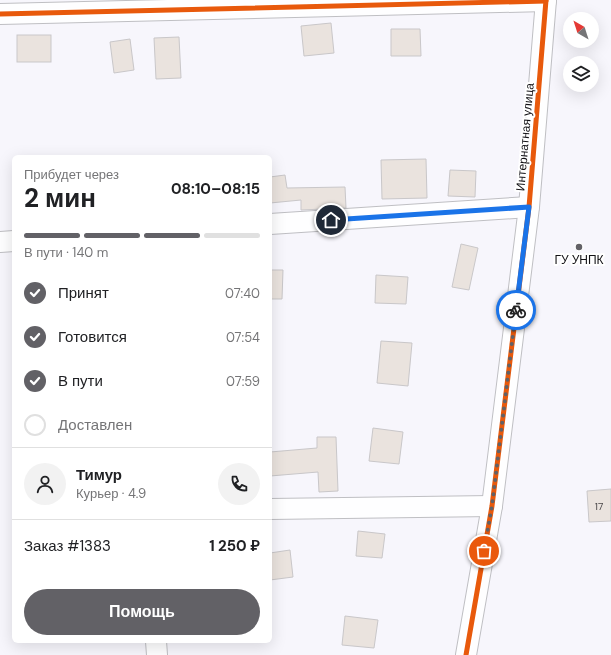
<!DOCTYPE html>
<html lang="ru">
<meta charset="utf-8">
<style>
:root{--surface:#fff;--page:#f2f2f2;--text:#202124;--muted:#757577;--line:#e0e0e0;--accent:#626166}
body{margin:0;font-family:"DM Sans",sans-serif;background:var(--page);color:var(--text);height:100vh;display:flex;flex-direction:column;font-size:15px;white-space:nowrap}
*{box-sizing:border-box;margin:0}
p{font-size:13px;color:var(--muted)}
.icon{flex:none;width:22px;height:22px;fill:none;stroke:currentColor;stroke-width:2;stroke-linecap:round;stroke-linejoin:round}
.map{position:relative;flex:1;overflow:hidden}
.panel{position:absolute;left:12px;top:155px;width:260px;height:488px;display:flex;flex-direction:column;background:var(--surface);border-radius:6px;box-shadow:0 4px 16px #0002}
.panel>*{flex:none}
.needle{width:26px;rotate:321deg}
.tools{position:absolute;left:563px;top:12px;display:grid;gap:8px}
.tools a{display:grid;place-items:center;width:36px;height:36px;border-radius:50%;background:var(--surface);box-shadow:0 4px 16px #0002;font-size:20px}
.pin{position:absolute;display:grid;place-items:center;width:34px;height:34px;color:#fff;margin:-17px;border:2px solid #fff;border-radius:50%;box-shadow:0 1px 4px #0007}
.courier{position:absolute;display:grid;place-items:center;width:40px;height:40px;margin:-20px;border:3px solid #1a73e8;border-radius:50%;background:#fff;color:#222;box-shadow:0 1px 5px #0007}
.headline em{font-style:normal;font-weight:700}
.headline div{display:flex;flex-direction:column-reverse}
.headline{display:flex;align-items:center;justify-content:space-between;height:68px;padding:0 12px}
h1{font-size:26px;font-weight:700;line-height:30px}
.bar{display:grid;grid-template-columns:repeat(4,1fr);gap:6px 4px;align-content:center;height:48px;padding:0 12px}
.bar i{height:5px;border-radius:3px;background:var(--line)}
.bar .selected{background:var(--accent)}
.bar p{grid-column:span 4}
.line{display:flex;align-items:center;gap:10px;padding:0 12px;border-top:1px solid var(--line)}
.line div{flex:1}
.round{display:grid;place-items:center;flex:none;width:42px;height:42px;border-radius:21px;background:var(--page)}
ol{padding:0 12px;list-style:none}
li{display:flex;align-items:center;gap:12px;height:44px}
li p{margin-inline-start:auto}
li .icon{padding:4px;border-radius:50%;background:var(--accent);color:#fff;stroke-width:4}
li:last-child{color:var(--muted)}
li i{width:22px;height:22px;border:2px solid var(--line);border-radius:50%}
.primary-button{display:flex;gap:8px;margin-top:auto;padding:8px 12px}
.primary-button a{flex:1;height:46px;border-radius:24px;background:var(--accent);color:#fff;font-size:16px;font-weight:700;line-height:46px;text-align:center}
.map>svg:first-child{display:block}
</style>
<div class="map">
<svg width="611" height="655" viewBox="0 0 611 655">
<rect width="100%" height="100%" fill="#f7f6fc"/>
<g fill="#eae3de" stroke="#c9c7c9">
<polygon points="331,23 334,53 304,56 301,26"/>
<polygon points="391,29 420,29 421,56 391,56"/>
<rect x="17" y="35" width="34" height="27"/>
<polygon points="179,37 181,78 156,79 154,38"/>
<polygon points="130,39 134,70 114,73 110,42"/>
<polygon points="426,159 427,198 382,199 381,160"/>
<polygon points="450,170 476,171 475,197 448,196"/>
<polygon points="285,175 287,188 345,187 346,208 301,210 301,200 270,203 270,177"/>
<polygon points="461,244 478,248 469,290 452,287"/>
<polygon points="270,270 283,270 282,299 270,299"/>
<polygon points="376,275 408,277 406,304 375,303"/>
<polygon points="381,341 412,343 408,386 377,383"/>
<polygon points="373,428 403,432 399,464 369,461"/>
<polygon points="317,437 336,437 338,491 319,492 318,472 270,476 270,452 317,448"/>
<polygon points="611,489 611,521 589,522 587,491"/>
<polygon points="358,531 385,534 382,558 356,556"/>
<polygon points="290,550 293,577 270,580 270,553"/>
<polygon points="345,616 378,620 374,648 342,645"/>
</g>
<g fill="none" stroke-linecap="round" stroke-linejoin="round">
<g stroke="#bfbfc3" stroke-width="22">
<g id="minor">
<polyline points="0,14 546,1"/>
<polyline points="270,224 529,207"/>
<polyline points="0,242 14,241"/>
<polyline points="270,509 492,506"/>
<polyline points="156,641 157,655"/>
<polyline points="466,655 492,506 529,207 546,0"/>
</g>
</g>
<use href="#minor" stroke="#fefeff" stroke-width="20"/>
<g stroke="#fff" stroke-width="8">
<g id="cycleway">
<polyline points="0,14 546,1"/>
<polyline points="466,655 492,506 529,207 546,0"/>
</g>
</g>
<use href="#cycleway" stroke="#e8590c" stroke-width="5"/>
</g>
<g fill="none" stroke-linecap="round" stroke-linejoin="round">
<polyline stroke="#626166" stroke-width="4" stroke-dasharray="0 7.2" points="484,551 492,506 516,310"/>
<polyline stroke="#1a73e8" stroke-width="5" points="331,220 529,207 516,310"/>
</g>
<circle fill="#626166" stroke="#fff" stroke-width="1.5" cx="579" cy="247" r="4"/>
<g text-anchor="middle" stroke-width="4" stroke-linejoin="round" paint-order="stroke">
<g font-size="10" fill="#494648">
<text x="599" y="510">17</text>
</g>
<g font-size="12" fill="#121115" stroke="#fff">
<text transform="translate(525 137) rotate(-85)" y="4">Интернатная улица</text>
</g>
<g font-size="12" fill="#121115" stroke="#fff">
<text x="579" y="264">ГУ УНПК</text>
</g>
</g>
</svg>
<div class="tools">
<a><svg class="needle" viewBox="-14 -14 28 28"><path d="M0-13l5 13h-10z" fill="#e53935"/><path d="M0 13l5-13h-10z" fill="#757577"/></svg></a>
<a><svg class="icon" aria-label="layers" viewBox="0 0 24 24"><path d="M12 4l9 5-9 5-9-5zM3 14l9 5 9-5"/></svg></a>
</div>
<div class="pin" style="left:484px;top:551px;background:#ea580c"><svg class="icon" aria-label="bag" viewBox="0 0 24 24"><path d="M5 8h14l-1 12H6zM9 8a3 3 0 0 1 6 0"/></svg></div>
<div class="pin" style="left:331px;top:220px;background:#1f2937"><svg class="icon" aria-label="home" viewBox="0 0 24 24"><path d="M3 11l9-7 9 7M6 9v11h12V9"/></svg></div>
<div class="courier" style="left:516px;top:310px"><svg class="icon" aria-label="bike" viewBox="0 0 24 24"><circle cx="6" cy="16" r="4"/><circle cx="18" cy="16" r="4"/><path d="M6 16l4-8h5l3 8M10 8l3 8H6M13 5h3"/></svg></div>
<section class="panel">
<div class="headline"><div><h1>2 мин</h1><p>Прибудет через</p></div><em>08:10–08:15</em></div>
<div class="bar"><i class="selected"></i><i class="selected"></i><i class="selected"></i><i></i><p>В пути · 140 m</p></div>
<ol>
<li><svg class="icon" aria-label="check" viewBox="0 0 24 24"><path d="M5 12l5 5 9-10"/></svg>Принят<p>07:40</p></li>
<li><svg class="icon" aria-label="check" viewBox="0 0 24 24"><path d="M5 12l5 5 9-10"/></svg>Готовится<p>07:54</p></li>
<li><svg class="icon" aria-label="check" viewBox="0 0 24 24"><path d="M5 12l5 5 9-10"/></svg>В пути<p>07:59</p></li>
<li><i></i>Доставлен</li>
</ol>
<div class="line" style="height:72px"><a class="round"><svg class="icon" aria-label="person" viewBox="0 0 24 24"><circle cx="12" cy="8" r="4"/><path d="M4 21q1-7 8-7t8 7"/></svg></a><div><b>Тимур</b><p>Курьер · 4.9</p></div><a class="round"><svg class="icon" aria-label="phone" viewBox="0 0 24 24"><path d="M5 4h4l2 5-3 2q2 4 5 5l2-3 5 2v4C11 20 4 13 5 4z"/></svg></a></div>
<div class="line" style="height:52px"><div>Заказ #1383</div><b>1 250 ₽</b></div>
<div class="primary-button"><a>Помощь</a></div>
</section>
</div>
